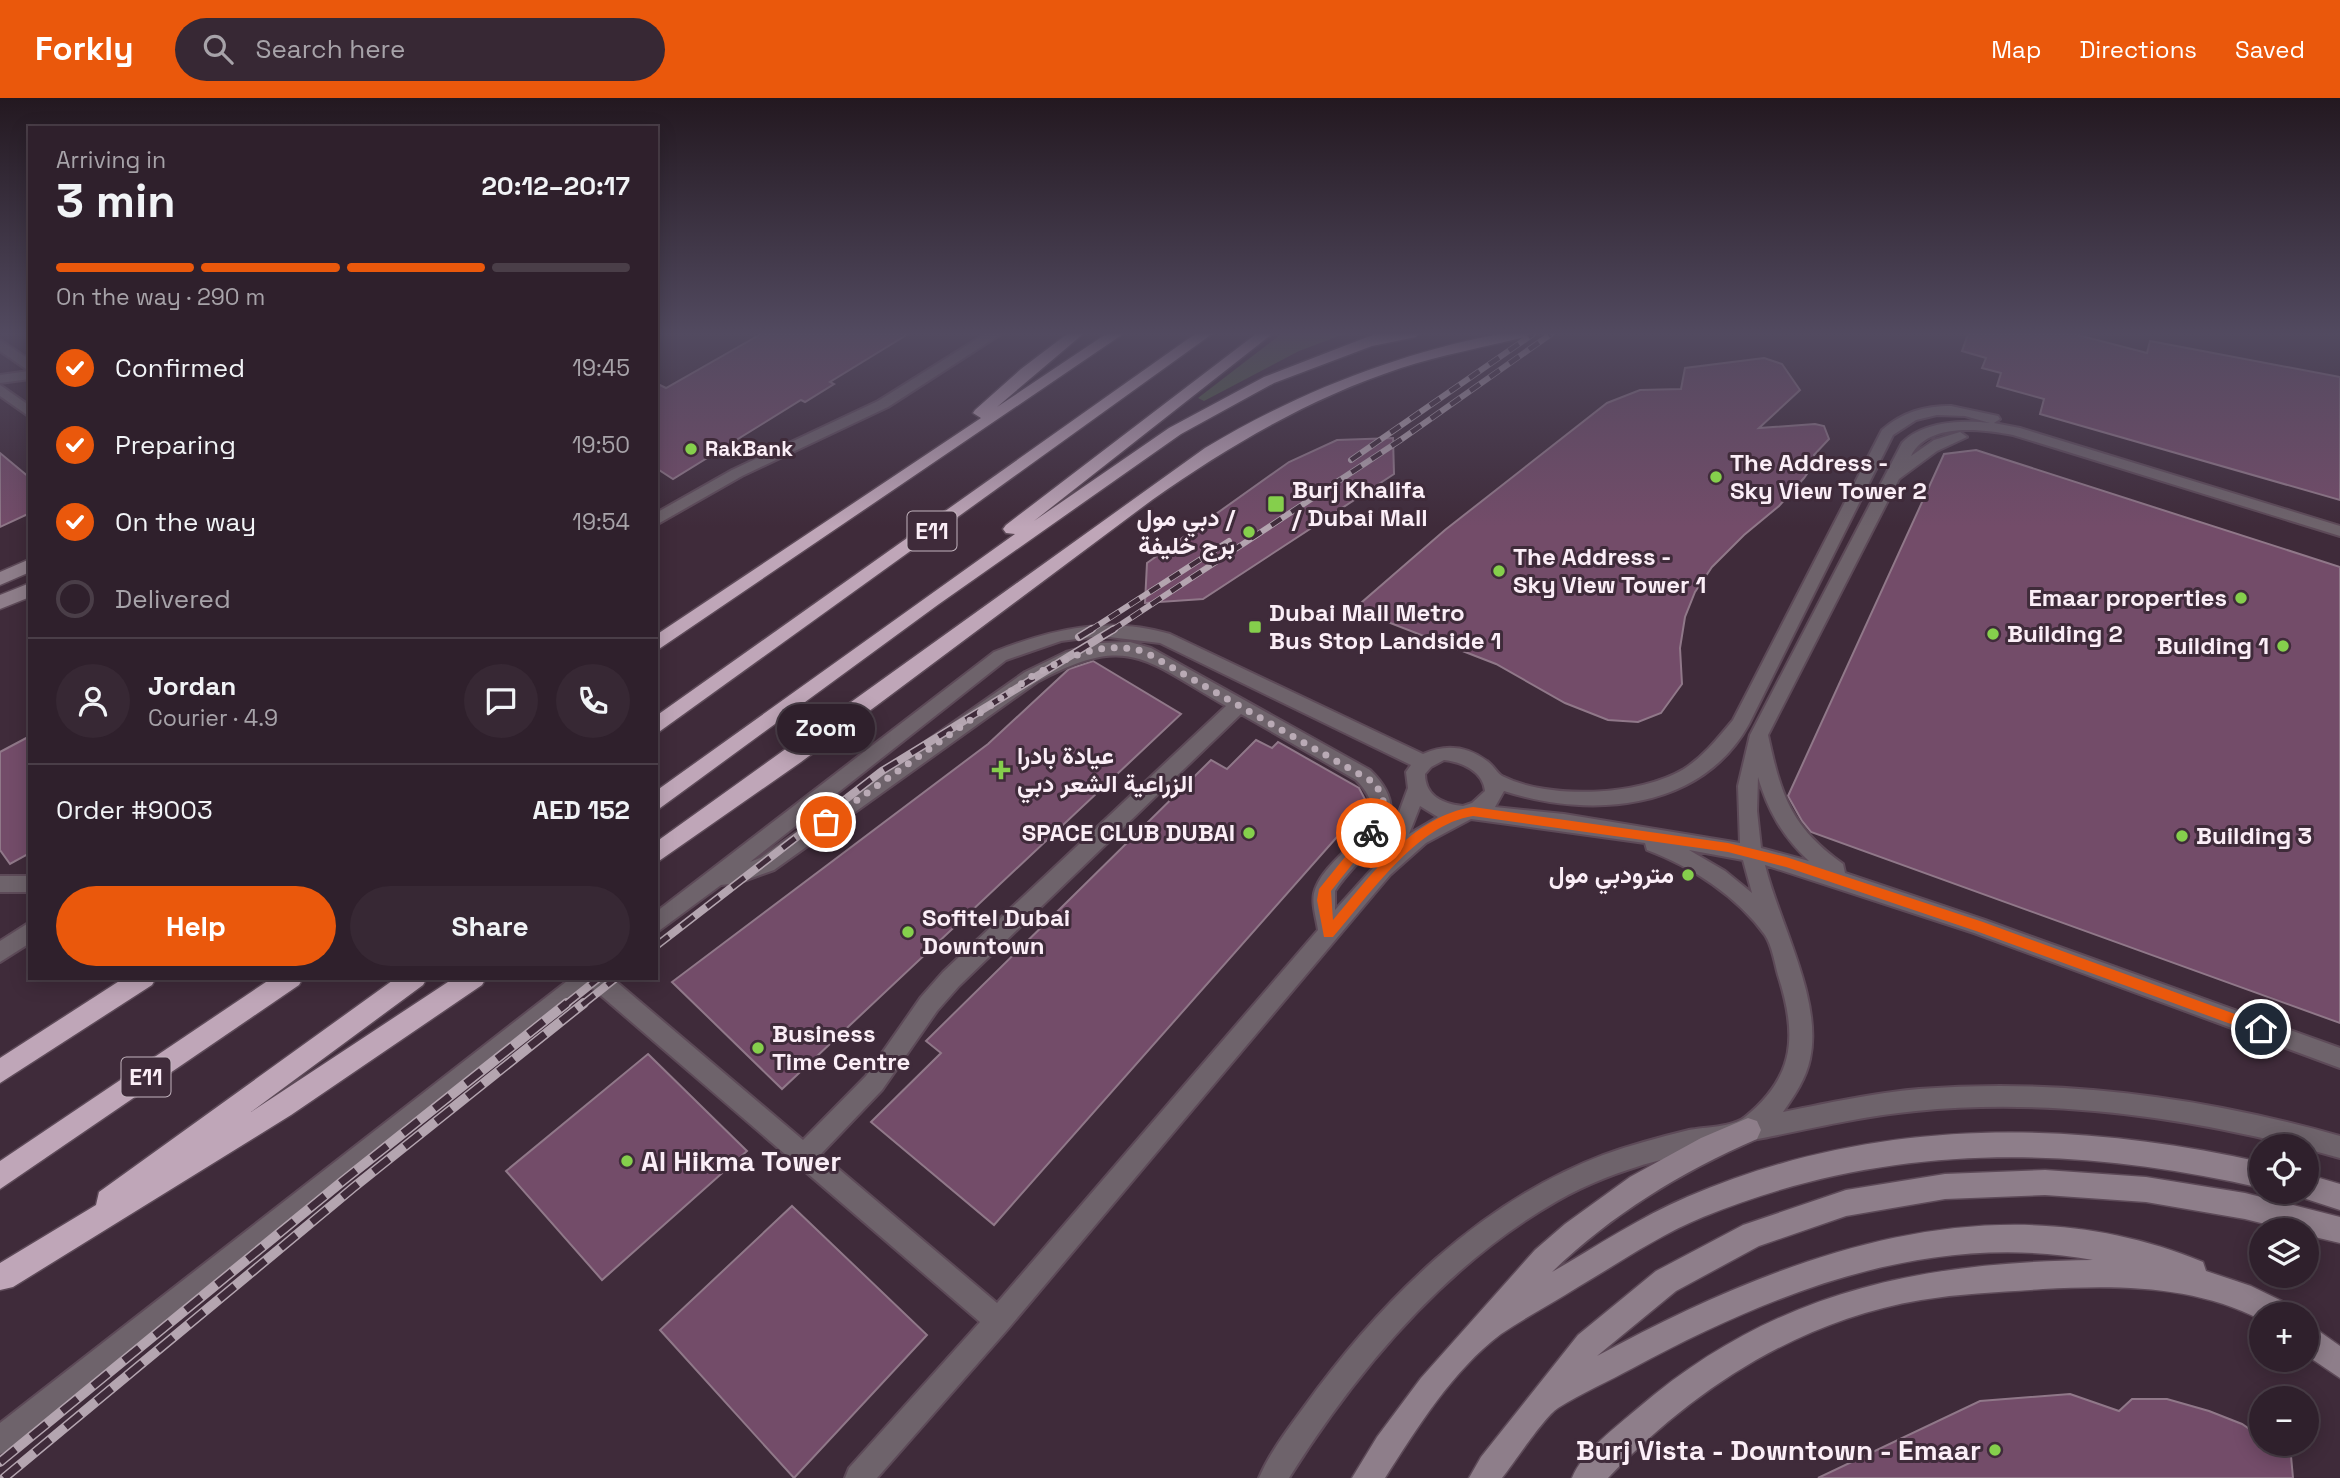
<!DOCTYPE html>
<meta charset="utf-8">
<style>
:root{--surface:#2f202c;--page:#372834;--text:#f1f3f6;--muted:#a7a3a9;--line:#4a3e48;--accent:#ea580c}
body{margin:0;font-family:"Space Grotesk",Vazirmatn,sans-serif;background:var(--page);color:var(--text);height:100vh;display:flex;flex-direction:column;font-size:26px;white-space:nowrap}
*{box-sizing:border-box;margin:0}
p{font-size:23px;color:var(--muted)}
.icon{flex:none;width:38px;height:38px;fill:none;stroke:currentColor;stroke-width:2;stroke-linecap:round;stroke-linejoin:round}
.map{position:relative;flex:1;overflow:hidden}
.drawer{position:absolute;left:28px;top:28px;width:630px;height:854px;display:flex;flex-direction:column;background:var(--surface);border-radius:0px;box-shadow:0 4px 18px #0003,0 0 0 2px var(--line)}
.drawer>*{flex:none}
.tools{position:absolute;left:2249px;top:1036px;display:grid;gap:14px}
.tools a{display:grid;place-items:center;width:70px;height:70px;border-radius:50%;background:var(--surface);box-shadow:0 4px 18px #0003,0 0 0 2px var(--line);font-size:35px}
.pin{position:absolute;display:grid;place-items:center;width:60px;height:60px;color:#fff;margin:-30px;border:4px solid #fff;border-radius:50%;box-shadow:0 2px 7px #0007}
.courier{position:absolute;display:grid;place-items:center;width:70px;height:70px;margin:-35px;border:5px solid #ea580c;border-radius:50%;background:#fff;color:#222;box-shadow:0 2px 9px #0007}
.bubble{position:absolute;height:49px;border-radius:24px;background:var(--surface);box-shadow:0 4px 18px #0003,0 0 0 2px var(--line);font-size:23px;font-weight:600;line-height:49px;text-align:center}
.overview em{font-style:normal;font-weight:600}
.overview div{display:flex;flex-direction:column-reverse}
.overview{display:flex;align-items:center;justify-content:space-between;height:119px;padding:0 28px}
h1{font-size:46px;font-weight:600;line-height:52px}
.bar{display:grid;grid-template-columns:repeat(4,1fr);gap:10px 7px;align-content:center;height:84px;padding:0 28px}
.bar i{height:9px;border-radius:5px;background:var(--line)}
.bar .selected{background:var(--accent)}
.bar p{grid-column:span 4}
.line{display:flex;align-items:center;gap:18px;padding:0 28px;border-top:2px solid var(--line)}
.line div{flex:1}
.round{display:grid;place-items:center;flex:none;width:74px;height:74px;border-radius:37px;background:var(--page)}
ol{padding:0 28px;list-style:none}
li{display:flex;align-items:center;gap:21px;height:77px}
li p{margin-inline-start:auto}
li .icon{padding:7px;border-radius:50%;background:var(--accent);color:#fff;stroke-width:4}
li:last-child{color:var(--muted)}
li i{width:38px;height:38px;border:4px solid var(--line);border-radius:50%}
.cta{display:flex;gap:14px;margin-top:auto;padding:14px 28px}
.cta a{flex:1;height:80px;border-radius:42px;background:var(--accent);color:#fff;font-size:28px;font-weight:600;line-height:80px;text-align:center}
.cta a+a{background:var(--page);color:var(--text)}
header{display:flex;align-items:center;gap:42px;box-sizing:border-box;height:98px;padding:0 35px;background:var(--accent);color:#fff}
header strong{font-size:33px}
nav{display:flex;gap:38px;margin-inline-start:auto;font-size:24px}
.search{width:490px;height:63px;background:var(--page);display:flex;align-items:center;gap:18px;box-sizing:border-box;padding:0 24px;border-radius:38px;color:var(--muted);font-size:26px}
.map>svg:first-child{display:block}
</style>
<header>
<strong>Forkly</strong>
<div class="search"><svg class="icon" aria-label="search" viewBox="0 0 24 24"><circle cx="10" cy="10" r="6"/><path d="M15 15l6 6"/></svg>Search here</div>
<nav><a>Map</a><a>Directions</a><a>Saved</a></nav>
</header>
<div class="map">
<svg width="2340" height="1380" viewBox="0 0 2340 1380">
<rect width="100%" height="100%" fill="#3f2b3a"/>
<polygon fill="#4f6144" points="1281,236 1344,236 1299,253 1204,303 1198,300"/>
<g fill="#734c69" stroke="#907889" stroke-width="2">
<polygon points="761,236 908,236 830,284 834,286 805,304 801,302 673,381 656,370 656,285 666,290"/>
<polygon points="1968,236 2074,236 2147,255 2150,243 2340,279 2340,402 2040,316 2044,301 1997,288 2001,275 1982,270 1986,260 1962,253"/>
<polygon points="1764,260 1782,266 1800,292 1759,330 1815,326 1824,328 1829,341 1814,357 1814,366 1804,380 1779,408 1744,437 1712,469 1695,494 1685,519 1680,550 1682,586 1661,615 1638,624 1608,622 1565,605 1496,566 1354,511 1445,432 1607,305 1640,292 1681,291 1685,270"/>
<polygon points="1393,340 1394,376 1203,501 1145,505 1147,465 1289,364 1337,342"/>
<polygon points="1976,352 2340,469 2340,925 1811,734 1802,723 1788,698 1944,356"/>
<polygon points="0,355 30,380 30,415 0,429"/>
<polygon points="1093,563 1181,616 782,991 672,884 988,646 1069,571"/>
<polygon points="30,638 30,755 10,766 0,752 0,654"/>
<polygon points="1256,642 1272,650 1278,644 1359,690 1367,705 994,1127 871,1024 941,955 926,943 1211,662 1227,671"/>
<polygon points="648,956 747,1053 602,1182 506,1073"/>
<polygon points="792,1108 927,1237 794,1380 660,1232"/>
<polygon points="2070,1296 2119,1313 2132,1301 2167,1301 2209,1313 2242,1326 2261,1339 2261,1346 2272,1346 2291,1358 2293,1380 1818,1380 1980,1303"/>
</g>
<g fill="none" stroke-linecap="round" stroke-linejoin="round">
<g stroke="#5d4a58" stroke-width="4">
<g id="street">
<polygon points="985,236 1001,236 888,309 742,378 656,427 656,415 732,372 878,303"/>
<polygon points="0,242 30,262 30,281 0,285 0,277 29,273 0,253"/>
<polygon points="0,287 30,308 30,319 0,298"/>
<path d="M1951,308L1998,318L2000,321L1994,325L2020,330L2340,428V438L2013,337C1981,331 1928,324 1911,358L1934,342L1960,334L1967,339L1937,353L1899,381L1768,637C1781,698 1791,729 1843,766L1845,775L1985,822L2340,950V970L1974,835L1765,767C1779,825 1823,902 1810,961C1806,981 1794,998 1783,1014C1828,1005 1873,995 1919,991C2062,980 2203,999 2340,1038V1060C2206,1022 2059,999 1916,1013C1864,1018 1814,1030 1763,1040C1692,1053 1620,1067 1557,1103C1445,1167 1357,1272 1289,1380H1259C1270,1354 1288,1331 1304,1309C1380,1203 1480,1104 1603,1057C1631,1047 1660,1039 1689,1032C1705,1029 1733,1029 1745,1019C1796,978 1797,936 1778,877C1775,866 1772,847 1765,837C1737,798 1692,769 1647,752L1645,745L1471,721L1426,745L1390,777L1007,1232L877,1380H845L849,1370L980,1224L591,889L10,1352L0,1356V1325L571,880H612L803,1042L866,978L921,899L943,874L1226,608C1145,562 1129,534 1037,584L774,772L738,785L721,787L656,835V814L994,554C1052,531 1108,518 1170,536L1423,656C1445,646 1467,648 1487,663C1493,667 1497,675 1502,678C1549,702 1639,698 1684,671C1704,658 1718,640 1733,622L1882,332C1903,314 1924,308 1951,308ZM1937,317L1965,318L1990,325C1963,322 1923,323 1902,345L1750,637L1738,688L1740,745L1564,716L1495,709L1504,693C1590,721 1701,713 1749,626L1893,337L1916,322ZM1100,538L1160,545L1411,667L1406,674L1408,690L1382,760L1335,812V793C1363,750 1422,722 1370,672L1151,550L1130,544L1100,545L1066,554L1025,574L760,760L750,764L1006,562L1061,543ZM1241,616L1356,682C1402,727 1333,749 1316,789C1310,802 1316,818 1318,832L997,1205L821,1056L882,992L937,913L959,888ZM1444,662C1462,664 1483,673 1485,693L1472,705L1463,708C1443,706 1425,698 1425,676L1431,669ZM1758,679C1768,713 1783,739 1809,763L1761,750L1757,713ZM1420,708L1438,719L1409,736ZM1689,752L1743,762L1752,795L1725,773Z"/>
<rect x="0" y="778" width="30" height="16"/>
<polygon points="30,824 30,845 0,864 0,843"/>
</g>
</g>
<g stroke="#5d4a58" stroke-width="3">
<g id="secondary">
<polygon points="30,461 30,474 0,487 0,474"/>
<polygon points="30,485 30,499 0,511 0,497"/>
<path d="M1748,1020L1757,1023L1761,1032L1757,1041C1681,1074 1612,1116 1552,1174C1597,1148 1640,1119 1687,1099C1873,1019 2066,1021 2261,1064V1090C2071,1046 1886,1044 1703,1119C1659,1137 1619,1165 1578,1189C1553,1205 1526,1219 1501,1236C1453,1272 1417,1330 1385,1380H1352L1377,1339L1421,1280L1535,1152L1565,1126L1630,1079L1701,1040Z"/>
<path d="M2045,1072L2146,1079L2245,1095L2340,1119V1145L2306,1137V1132H2289L2245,1121L2146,1104L2045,1097L1945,1101L1846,1118L1759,1148L1676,1193L1597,1258C1784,1157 1993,1077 2203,1164L2206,1173L2251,1188L2288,1206L2292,1216H2261V1222C2194,1187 2117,1187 2043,1191C2002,1194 1962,1195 1921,1202C1797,1223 1694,1291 1608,1380H1572C1583,1353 1615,1330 1637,1311C1773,1194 1918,1164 2093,1162C1930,1132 1773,1194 1633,1270C1609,1283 1582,1295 1558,1310C1544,1319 1515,1364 1502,1380H1469L1481,1359L1578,1237L1656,1173L1743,1127L1846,1092L1945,1076Z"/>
<polygon points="2306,1076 2340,1086 2340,1112 2297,1098 2295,1094 2306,1094"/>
<polygon points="2306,1224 2340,1248 2340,1280 2306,1257"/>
</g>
</g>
<g stroke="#5d4a58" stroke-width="3">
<g id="highway">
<polygon points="1067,236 1083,236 997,309 1106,236 1123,236 656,553 656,537 981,320 973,315 975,312 1021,271"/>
<polygon points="1195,236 1212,236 656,636 656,618"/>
<polygon points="1256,236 1272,236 1034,423 1169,330 1264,279 1375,236 1418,236 1416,239 1372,248 1274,285 1181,336 939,506 656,713 656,693 1015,436 1006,435 1003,431 1006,427"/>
<path d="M1498,236H1527L1525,239C1484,249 1442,257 1401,270C1310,300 1230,347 1152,402L801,664L656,765V744L1205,350C1297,295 1393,257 1498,236Z"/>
<polygon points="124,880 156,880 152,887 0,985 0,960"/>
<polygon points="272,880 303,880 299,887 0,1091 0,1063"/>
<polygon points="396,880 427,880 423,887 251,1014 454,880 486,880 482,887 291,1017 13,1189 0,1192 0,1165 96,1107 99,1094"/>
</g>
</g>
<use href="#street" fill="#6e636b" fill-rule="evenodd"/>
<use href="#secondary" fill="#8e7e8a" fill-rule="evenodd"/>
<use href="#highway" fill="#bfa6b8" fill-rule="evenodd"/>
<g stroke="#b4a5b0" stroke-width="6">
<g id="rail-far2">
<polyline points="1351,362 1533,236"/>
<polyline points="1089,533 1229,443"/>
<polyline points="1111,533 1399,343 1551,236"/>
</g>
</g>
<g stroke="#b4a5b0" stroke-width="8">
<g id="rail-far1">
<polyline points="1079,539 1092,531"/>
<polyline points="656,848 882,673 1114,531"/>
<polyline points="565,907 599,880"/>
<polyline points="582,907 616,880"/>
</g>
</g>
<g stroke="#b4a5b0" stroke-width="10">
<g id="rail">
<polyline points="0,1364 344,1082 567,905"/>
<polyline points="4,1380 354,1089 584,905"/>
</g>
</g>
<use href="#rail-far2" stroke="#3f2b3a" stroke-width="4.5" stroke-dasharray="12" stroke-linecap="butt"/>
<use href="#rail-far1" stroke="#3f2b3a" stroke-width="5" stroke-dasharray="16" stroke-linecap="butt"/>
<use href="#rail" stroke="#3f2b3a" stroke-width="7" stroke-dasharray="20" stroke-linecap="butt"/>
</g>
<linearGradient id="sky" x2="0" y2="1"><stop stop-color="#231820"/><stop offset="0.55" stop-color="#524a60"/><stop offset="1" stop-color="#524a60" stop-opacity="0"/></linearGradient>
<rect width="2340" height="429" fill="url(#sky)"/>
<path fill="#ea580c" d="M1473,709L1728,745L1786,759L1983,824L2265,927L2267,931L2261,937L1976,833L1786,769L1728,754L1473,718C1417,726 1368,799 1333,839H1324L1317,802L1319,791L1367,732L1371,730L1377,735L1331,793L1333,822C1370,779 1412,718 1473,709Z"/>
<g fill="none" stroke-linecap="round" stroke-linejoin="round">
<path stroke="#b9aab5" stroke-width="7" stroke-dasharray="0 12.6" d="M826,724L1031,579C1067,559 1104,541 1145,554L1373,684C1388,702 1387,717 1371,735"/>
</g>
<g fill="#85cf4c" stroke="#3f2b3a" stroke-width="2.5">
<circle cx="691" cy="351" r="7"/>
<circle cx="1716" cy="379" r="7"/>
<rect x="1267" y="397" width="18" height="18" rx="3.5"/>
<circle cx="1249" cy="434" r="7"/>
<circle cx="1499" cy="473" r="7"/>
<circle cx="2241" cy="500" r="7"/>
<rect x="1248" y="522" width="14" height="14" rx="3.5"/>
<circle cx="1993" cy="536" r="7"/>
<circle cx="2283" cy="548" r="7"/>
<path d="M997.5 661.5h7v7h7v7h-7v7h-7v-7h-7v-7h7z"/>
<circle cx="1249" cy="735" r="7"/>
<circle cx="2182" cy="738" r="7"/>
<circle cx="1688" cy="777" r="7"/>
<circle cx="908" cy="834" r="7"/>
<circle cx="758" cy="950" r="7"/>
<circle cx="627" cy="1063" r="7"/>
<circle cx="1995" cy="1352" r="7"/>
</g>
<g text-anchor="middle" stroke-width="6" stroke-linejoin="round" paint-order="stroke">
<g font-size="21" font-weight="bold" fill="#fbeef7" stroke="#3f2b3a" text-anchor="start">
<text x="705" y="358">RakBank</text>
</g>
<g fill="#3f2b3a" stroke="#c3b4be" stroke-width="2">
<rect x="907.5" y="413.5" width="49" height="39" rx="5"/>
<rect x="121.5" y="959.5" width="49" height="39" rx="5"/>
</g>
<g font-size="23" font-weight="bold" fill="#fbeef7">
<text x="932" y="441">E11</text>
<text x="146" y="987">E11</text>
</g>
<g font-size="24" font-weight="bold" fill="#fbeef7" stroke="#3f2b3a" text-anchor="start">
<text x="1730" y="373">The Address -<tspan x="1730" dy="28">Sky View Tower 2</tspan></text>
<text x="1292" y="400">Burj Khalifa<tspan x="1292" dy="28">/ Dubai Mall</tspan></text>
<text x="1235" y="428" text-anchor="end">دبي مول /<tspan x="1235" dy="28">برج خليفة</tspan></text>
<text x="1513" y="467">The Address -<tspan x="1513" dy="28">Sky View Tower 1</tspan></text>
<text x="2227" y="508" text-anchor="end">Emaar properties</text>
<text x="1269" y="523">Dubai Mall Metro<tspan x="1269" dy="28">Bus Stop Landside 1</tspan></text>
<text x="2007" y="544">Building 2</text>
<text x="2269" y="556" text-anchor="end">Building 1</text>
<text x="1017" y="666">عيادة بادرا<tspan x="1017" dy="28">الزراعية الشعر دبي</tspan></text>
<text x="1235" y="743" text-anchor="end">SPACE CLUB DUBAI</text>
<text x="2196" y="746">Building 3</text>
<text x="1674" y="785" text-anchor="end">مترودبي مول</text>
<text x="922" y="828">Sofitel Dubai<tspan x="922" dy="28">Downtown</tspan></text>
<text x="772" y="944">Business<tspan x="772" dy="28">Time Centre</tspan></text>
</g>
<g font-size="28" font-weight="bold" fill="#fbeef7" stroke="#3f2b3a" text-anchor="start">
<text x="641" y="1073">Al Hikma Tower</text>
<text x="1981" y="1362" text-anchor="end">Burj Vista - Downtown - Emaar</text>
</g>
</g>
</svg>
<div class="tools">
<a><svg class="icon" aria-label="locate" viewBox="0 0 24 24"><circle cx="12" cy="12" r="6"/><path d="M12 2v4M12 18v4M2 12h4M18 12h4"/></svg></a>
<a><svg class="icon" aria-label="layers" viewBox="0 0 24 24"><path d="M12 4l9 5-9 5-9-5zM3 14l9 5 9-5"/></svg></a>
<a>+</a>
<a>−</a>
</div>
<div class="pin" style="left:826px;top:724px;background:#ea580c"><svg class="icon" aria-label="bag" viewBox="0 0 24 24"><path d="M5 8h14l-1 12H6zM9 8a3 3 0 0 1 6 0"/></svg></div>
<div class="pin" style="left:2261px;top:931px;background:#1f2937"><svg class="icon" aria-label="home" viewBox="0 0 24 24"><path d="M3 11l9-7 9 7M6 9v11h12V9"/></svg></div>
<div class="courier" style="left:1371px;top:735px"><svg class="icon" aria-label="bike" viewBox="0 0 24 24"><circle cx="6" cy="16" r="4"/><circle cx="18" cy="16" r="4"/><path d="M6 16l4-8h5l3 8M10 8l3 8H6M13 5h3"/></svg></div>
<div class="bubble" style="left:777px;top:606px;width:98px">Zoom</div>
<section class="drawer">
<div class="overview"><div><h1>3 min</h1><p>Arriving in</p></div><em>20:12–20:17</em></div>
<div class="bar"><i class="selected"></i><i class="selected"></i><i class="selected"></i><i></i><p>On the way · 290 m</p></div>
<ol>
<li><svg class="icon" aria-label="check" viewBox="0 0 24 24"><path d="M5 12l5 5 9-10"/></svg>Confirmed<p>19:45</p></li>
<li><svg class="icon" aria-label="check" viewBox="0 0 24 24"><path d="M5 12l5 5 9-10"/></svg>Preparing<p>19:50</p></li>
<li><svg class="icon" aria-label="check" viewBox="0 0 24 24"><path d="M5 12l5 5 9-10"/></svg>On the way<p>19:54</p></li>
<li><i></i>Delivered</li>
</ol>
<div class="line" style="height:126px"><a class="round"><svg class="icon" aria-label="person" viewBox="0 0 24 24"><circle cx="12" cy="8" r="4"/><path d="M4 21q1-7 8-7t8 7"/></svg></a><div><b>Jordan</b><p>Courier · 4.9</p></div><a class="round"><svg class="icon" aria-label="chat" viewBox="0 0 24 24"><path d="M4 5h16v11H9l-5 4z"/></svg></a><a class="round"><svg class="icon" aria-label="phone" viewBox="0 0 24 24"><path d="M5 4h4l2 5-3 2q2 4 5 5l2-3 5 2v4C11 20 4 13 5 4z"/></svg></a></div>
<div class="line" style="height:91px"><div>Order #9003</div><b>AED 152</b></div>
<div class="cta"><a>Help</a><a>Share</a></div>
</section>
</div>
